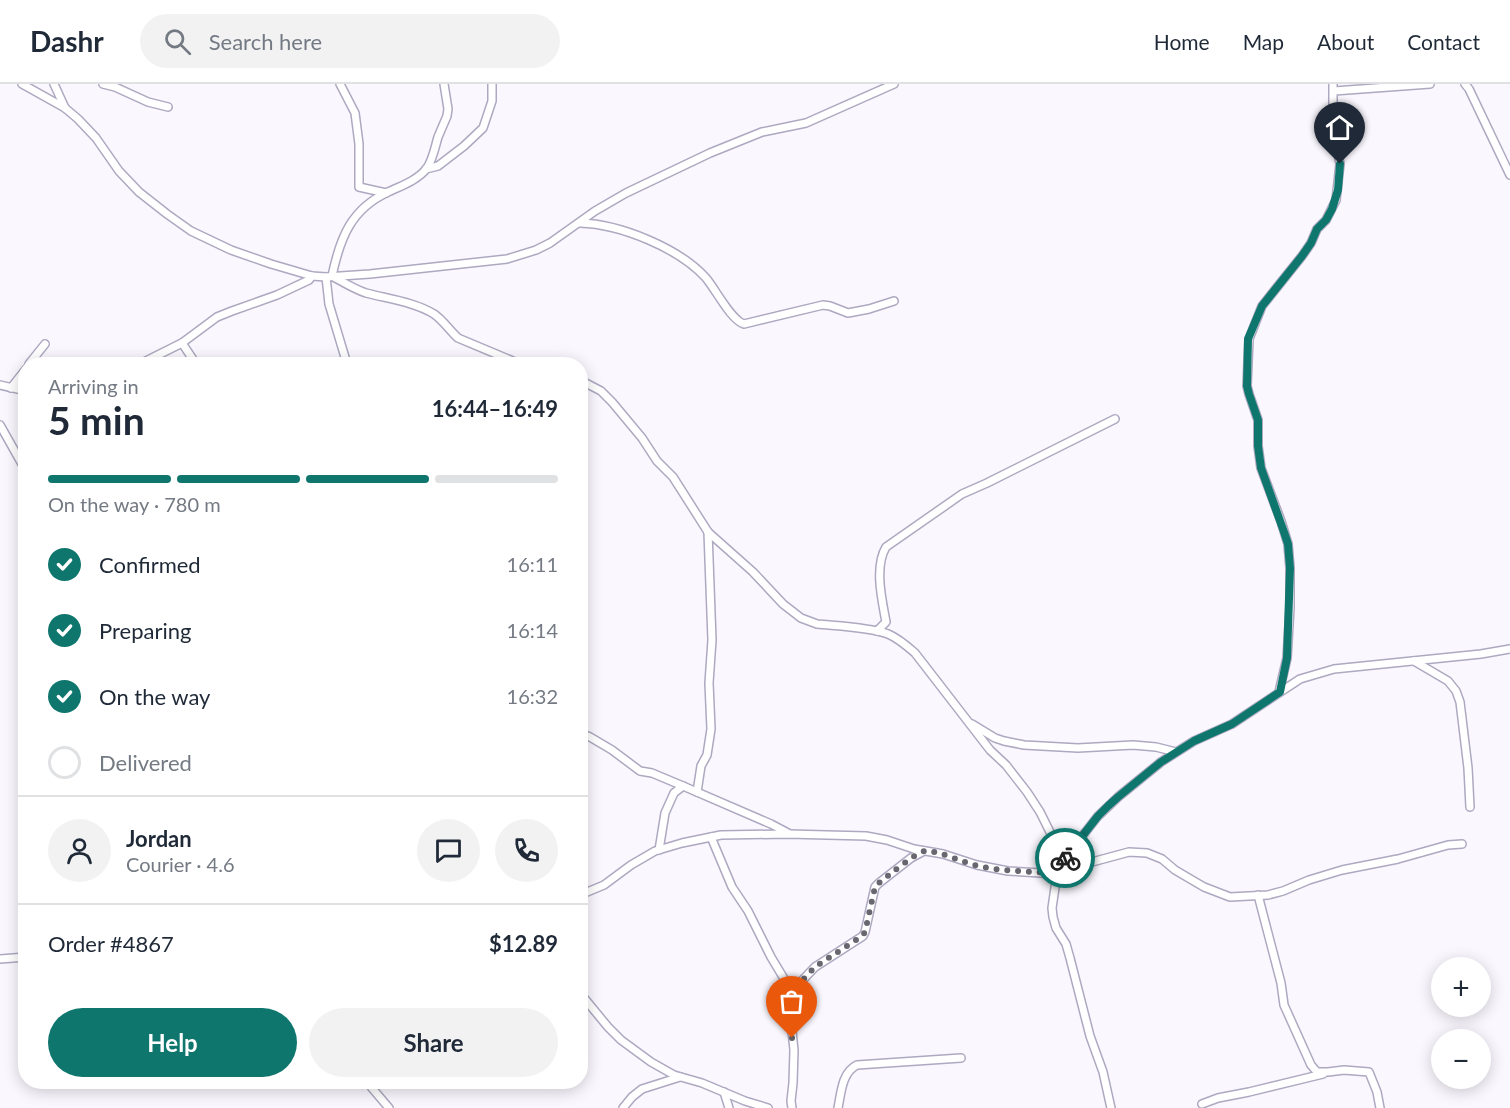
<!DOCTYPE html>
<meta charset="utf-8">
<style>
:root{--surface:#fff;--page:#f2f2f3;--text:#1f2937;--muted:#747a83;--line:#e0e1e3;--accent:#0f766e}
body{margin:0;font-family:Lato,sans-serif;background:var(--page);color:var(--text);height:100vh;display:flex;flex-direction:column;font-size:22px;white-space:nowrap}
*{box-sizing:border-box;margin:0}
p{font-size:20px;color:var(--muted)}
.icon{flex:none;width:33px;height:33px;fill:none;stroke:currentColor;stroke-width:2;stroke-linecap:round;stroke-linejoin:round}
.map{position:relative;flex:1;overflow:hidden}
.panel{position:absolute;left:18px;top:273px;width:570px;height:732px;display:flex;flex-direction:column;background:var(--surface);border-radius:24px;box-shadow:0 3px 15px #0003}
.panel>*{flex:none}
.fabs{position:absolute;left:1431px;top:873px;display:grid;gap:12px}
.fabs a{display:grid;place-items:center;width:60px;height:60px;border-radius:50%;background:var(--surface);box-shadow:0 3px 15px #0003;font-size:30px}
.pin{position:absolute;display:grid;place-items:center;width:51px;height:51px;color:#fff;margin:-62px -26px;border-radius:50% 50% 50% 0;rotate:-45deg;box-shadow:0 0 6px #0007}
.pin .icon{rotate:45deg}
.courier{position:absolute;display:grid;place-items:center;width:60px;height:60px;margin:-30px;border:4px solid #0f766e;border-radius:50%;background:#fff;color:#222;box-shadow:0 2px 8px #0007}
.summary em{font-style:normal;font-weight:700}
.summary div{display:flex;flex-direction:column-reverse}
.summary{display:flex;align-items:center;justify-content:space-between;height:102px;padding:0 30px}
h1{font-size:39px;font-weight:700;line-height:45px}
.bar{display:grid;grid-template-columns:repeat(4,1fr);gap:9px 6px;align-content:center;height:72px;padding:0 30px}
.bar i{height:8px;border-radius:4px;background:var(--line)}
.bar .current{background:var(--accent)}
.bar p{grid-column:span 4}
.line{display:flex;align-items:center;gap:15px;padding:0 30px;border-top:2px solid var(--line)}
.line div{flex:1}
.round{display:grid;place-items:center;flex:none;width:63px;height:63px;border-radius:32px;background:var(--page)}
ol{padding:0 30px;list-style:none}
li{display:flex;align-items:center;gap:18px;height:66px}
li p{margin-inline-start:auto}
li .icon{padding:6px;border-radius:50%;background:var(--accent);color:#fff;stroke-width:4}
li:last-child{color:var(--muted)}
li i{width:33px;height:33px;border:3px solid var(--line);border-radius:50%}
.cta{display:flex;gap:12px;margin-top:auto;padding:12px 30px}
.cta a{flex:1;height:69px;border-radius:36px;background:var(--accent);color:#fff;font-size:24px;font-weight:700;line-height:69px;text-align:center}
.cta a+a{background:var(--page);color:var(--text)}
header{display:flex;align-items:center;gap:36px;box-sizing:border-box;height:84px;padding:0 30px;background:var(--surface);border-bottom:2px solid var(--line)}
header strong{font-size:28px}
nav{display:flex;gap:33px;margin-inline-start:auto;font-size:21px}
.search{width:420px;height:54px;background:var(--page);display:flex;align-items:center;gap:15px;box-sizing:border-box;padding:0 21px;border-radius:33px;color:var(--muted);font-size:22px}
.map>svg:first-child{display:block}
</style>
<header>
<strong>Dashr</strong>
<div class="search"><svg class="icon" aria-label="search" viewBox="0 0 24 24"><circle cx="10" cy="10" r="6"/><path d="M15 15l6 6"/></svg>Search here</div>
<nav><a>Home</a><a>Map</a><a>About</a><a>Contact</a></nav>
</header>
<div class="map">
<svg width="1510" height="1024" viewBox="0 0 1510 1024">
<rect width="100%" height="100%" fill="#faf8fe"/>
<g fill="none" stroke-linecap="round" stroke-linejoin="round">
<g stroke="#aea8c1" stroke-width="10">
<g id="minor">
<polyline points="22,0 65,24 78,35 96,54 119,87 139,108 167,130 191,147 231,166 271,180 312,192 326,193 370,190 507,175 536,166 550,159 595,127 626,109 710,69 762,48 806,39 894,0"/>
<polyline points="54,0 65,24"/>
<polyline points="103,0 115,3 148,18 168,23"/>
<polyline points="340,0 355,29 359,60 359,103 386,109"/>
<path d="M444,0L448,25L447,32C444,39 441,46 438,53C435,63 433,75 427,84C418,96 401,102 388,108C351,125 340,154 332,192C343,198 354,205 366,209C389,215 414,218 434,230C443,236 450,247 458,254L520,280"/>
<polyline points="1465,0 1469,5 1510,91"/>
<polyline points="1334,7 1430,0"/>
<polyline points="426,85 438,82 464,62 483,44 492,17 492,0"/>
<path d="M580,139C620,140 679,164 706,194C716,206 731,236 744,240L823,221L830,222L848,229L869,225L894,217"/>
<polyline points="326,193 329,220 347,280"/>
<polyline points="182,259 196,280"/>
<polyline points="29,280 45,260"/>
<polyline points="140,280 182,259 217,233 232,227 277,211 309,196 312,192"/>
<path d="M580,296L601,307L612,318L642,354L657,377L673,393L708,448L753,488L783,520L801,534L817,540C837,542 869,543 888,550C898,554 907,562 915,569L990,666L1006,681L1027,708L1040,728L1051,750L1060,779L1055,788L1057,790L1052,824L1053,833L1056,844L1066,860L1070,874L1090,952L1103,988L1111,1024"/>
<polyline points="0,301 26,307"/>
<polyline points="11,304 26,285"/>
<polyline points="0,341 26,387"/>
<path d="M877,547L886,538C882,516 874,483 886,463L962,410L987,399L1115,335"/>
<polyline points="1414,577 1448,597 1456,607 1460,618 1468,684 1470,723"/>
<polyline points="1279,608 1287,574 1290,524 1290,484 1288,460 1281,437 1261,384 1258,362 1258,336 1249,310 1247,302 1249,255 1262,222 1302,172 1311,159 1317,145 1326,136 1336,116 1340,80 1333,42 1333,0"/>
<polyline points="972,640 995,654 1004,657 1024,661 1078,664 1133,661 1156,663 1176,668"/>
<polyline points="580,649 590,653 612,666 640,687 652,689 683,702 771,740 788,749"/>
<polyline points="697,708 701,682 707,671 711,645 709,599 712,556 708,448"/>
<polyline points="711,753 732,803 748,827 771,873 792,908"/>
<polyline points="659,766 665,729 674,709 683,702"/>
<polyline points="1060,779 1069,769 1098,732 1118,713 1161,678 1194,657 1232,640 1300,595 1334,585 1481,570 1510,565"/>
<polyline points="1055,788 1129,768 1147,769 1162,775 1175,786 1204,803 1230,813 1268,811 1283,807 1309,796 1342,786 1398,775 1448,761 1462,760"/>
<polyline points="580,811 604,801 631,781 655,767 682,759 721,751 788,750 866,752 887,756 914,765 943,770 977,781 1008,787 1057,790"/>
<polyline points="1258,811 1281,899 1284,921 1311,981 1317,988 1328,988 1344,986 1369,988 1377,1008 1380,1024"/>
<polyline points="0,875 26,873"/>
<polyline points="580,909 608,943 621,956 651,978 674,991 702,999 745,1017 768,1024"/>
<polyline points="368,998 372,1004 389,1024"/>
<polyline points="724,1008 729,1024"/>
<polyline points="1202,1020 1218,1014 1249,1008 1323,990"/>
<polyline points="623,1024 632,1013 642,1005 680,993"/>
<polyline points="792,1024 791,1017 793,999 794,966 789,919 790,912 793,906 815,883 863,852 865,848 875,803 879,799 911,774 924,767"/>
<path d="M838,1024C841,1009 842,988 857,981L961,974"/>
</g>
</g>
<use href="#minor" stroke="#fff" stroke-width="7"/>
</g>
<g fill="none" stroke-linecap="round" stroke-linejoin="round">
<path stroke="#68666e" stroke-width="6" stroke-dasharray="0 10.8" d="M792,954L789,919L793,906L815,883L862,852L865,848L875,803L879,799C888,792 915,769 925,767C935,766 955,775 965,778C995,789 1027,786 1057,790L1055,788L1060,779L1065,774"/>
<polyline stroke="#0f766e" stroke-width="8" points="1065,774 1098,732 1108,722 1118,713 1161,678 1194,657 1232,640 1280,608 1287,574 1290,484 1288,460 1284,448 1261,384 1258,362 1258,336 1249,310 1247,302 1248,255 1262,222 1302,172 1311,159 1317,145 1326,136 1332,125 1338,106 1340,80"/>
</g>
</svg>
<div class="fabs">
<a>+</a>
<a>−</a>
</div>
<div class="pin" style="left:792px;top:954px;background:#ea580c"><svg class="icon" aria-label="bag" viewBox="0 0 24 24"><path d="M5 8h14l-1 12H6zM9 8a3 3 0 0 1 6 0"/></svg></div>
<div class="pin" style="left:1340px;top:80px;background:#1f2937"><svg class="icon" aria-label="home" viewBox="0 0 24 24"><path d="M3 11l9-7 9 7M6 9v11h12V9"/></svg></div>
<div class="courier" style="left:1065px;top:774px"><svg class="icon" aria-label="bike" viewBox="0 0 24 24"><circle cx="6" cy="16" r="4"/><circle cx="18" cy="16" r="4"/><path d="M6 16l4-8h5l3 8M10 8l3 8H6M13 5h3"/></svg></div>
<section class="panel">
<div class="summary"><div><h1>5 min</h1><p>Arriving in</p></div><em>16:44–16:49</em></div>
<div class="bar"><i class="current"></i><i class="current"></i><i class="current"></i><i></i><p>On the way · 780 m</p></div>
<ol>
<li><svg class="icon" aria-label="check" viewBox="0 0 24 24"><path d="M5 12l5 5 9-10"/></svg>Confirmed<p>16:11</p></li>
<li><svg class="icon" aria-label="check" viewBox="0 0 24 24"><path d="M5 12l5 5 9-10"/></svg>Preparing<p>16:14</p></li>
<li><svg class="icon" aria-label="check" viewBox="0 0 24 24"><path d="M5 12l5 5 9-10"/></svg>On the way<p>16:32</p></li>
<li><i></i>Delivered</li>
</ol>
<div class="line" style="height:108px"><a class="round"><svg class="icon" aria-label="person" viewBox="0 0 24 24"><circle cx="12" cy="8" r="4"/><path d="M4 21q1-7 8-7t8 7"/></svg></a><div><b>Jordan</b><p>Courier · 4.6</p></div><a class="round"><svg class="icon" aria-label="chat" viewBox="0 0 24 24"><path d="M4 5h16v11H9l-5 4z"/></svg></a><a class="round"><svg class="icon" aria-label="phone" viewBox="0 0 24 24"><path d="M5 4h4l2 5-3 2q2 4 5 5l2-3 5 2v4C11 20 4 13 5 4z"/></svg></a></div>
<div class="line" style="height:78px"><div>Order #4867</div><b>$12.89</b></div>
<div class="cta"><a>Help</a><a>Share</a></div>
</section>
</div>
